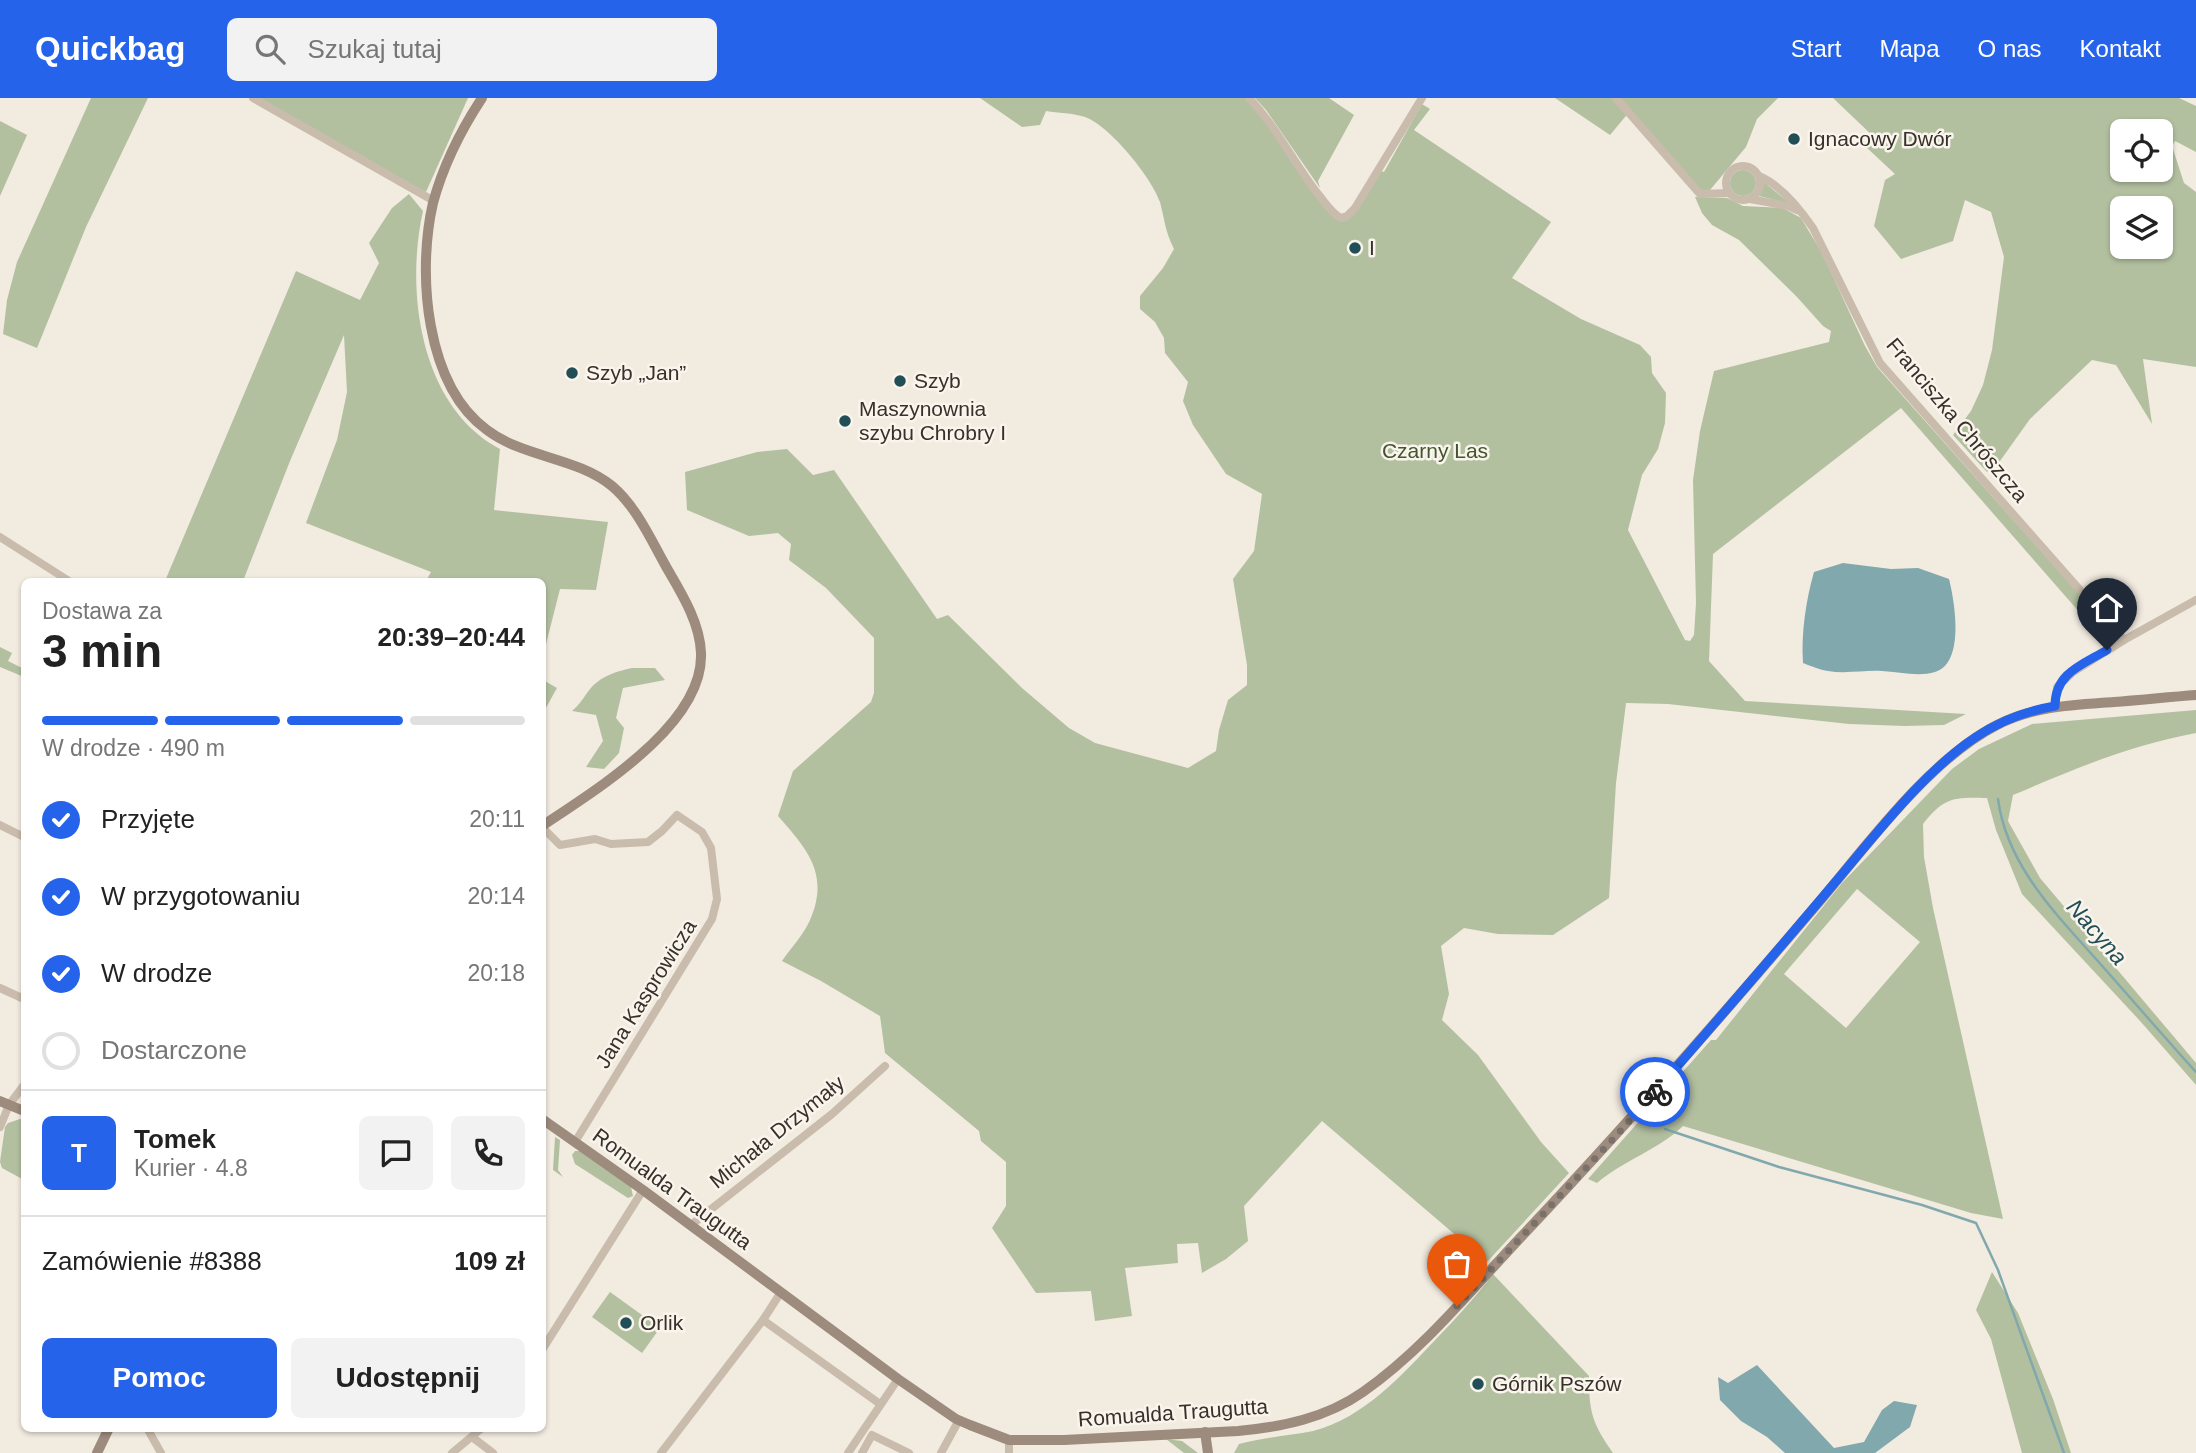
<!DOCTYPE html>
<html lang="pl">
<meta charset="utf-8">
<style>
:root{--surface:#fff;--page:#f2f2f2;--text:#222;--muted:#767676;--line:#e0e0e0;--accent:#2563eb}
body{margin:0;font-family:Arial,sans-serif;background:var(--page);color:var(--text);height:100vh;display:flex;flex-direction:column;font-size:26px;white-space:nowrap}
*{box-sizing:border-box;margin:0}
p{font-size:23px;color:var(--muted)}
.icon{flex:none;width:38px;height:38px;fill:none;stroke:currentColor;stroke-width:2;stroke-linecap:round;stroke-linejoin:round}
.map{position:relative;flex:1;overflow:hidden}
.drawer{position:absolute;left:21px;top:480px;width:525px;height:854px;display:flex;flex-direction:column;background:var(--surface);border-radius:10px;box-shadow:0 2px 5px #0004}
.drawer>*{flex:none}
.controls{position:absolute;left:2110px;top:21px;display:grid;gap:14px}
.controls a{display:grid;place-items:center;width:63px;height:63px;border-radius:10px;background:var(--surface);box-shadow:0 2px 5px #0004;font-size:35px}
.pin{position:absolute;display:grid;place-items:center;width:60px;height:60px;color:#fff;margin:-72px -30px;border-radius:50% 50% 50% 0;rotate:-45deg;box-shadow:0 0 7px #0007}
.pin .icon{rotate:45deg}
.courier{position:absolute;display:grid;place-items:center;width:70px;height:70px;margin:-35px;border:5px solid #2563eb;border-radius:50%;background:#fff;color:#222;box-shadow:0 2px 9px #0007}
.overview em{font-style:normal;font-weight:700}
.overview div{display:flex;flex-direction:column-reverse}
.overview{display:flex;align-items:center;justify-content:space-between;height:119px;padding:0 21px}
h1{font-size:46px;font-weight:700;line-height:52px}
.bar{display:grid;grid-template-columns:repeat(4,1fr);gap:10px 7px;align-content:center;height:84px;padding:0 21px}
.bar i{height:9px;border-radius:5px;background:var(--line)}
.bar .current{background:var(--accent)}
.bar p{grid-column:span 4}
.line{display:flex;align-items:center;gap:18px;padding:0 21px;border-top:2px solid var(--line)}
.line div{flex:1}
.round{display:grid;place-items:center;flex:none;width:74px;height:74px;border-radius:10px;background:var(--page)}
ol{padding:0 21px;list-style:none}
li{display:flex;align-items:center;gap:21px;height:77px}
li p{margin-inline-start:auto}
li .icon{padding:7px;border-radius:50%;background:var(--accent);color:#fff;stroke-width:4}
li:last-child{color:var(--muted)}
li i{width:38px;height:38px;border:4px solid var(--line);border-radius:50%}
.button{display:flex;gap:14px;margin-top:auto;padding:14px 21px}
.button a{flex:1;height:80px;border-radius:10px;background:var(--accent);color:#fff;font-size:28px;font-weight:700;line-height:80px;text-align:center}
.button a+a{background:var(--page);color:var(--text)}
header{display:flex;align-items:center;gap:42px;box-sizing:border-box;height:98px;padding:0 35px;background:var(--accent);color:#fff}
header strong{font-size:33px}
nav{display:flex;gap:38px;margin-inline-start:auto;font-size:24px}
.search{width:490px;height:63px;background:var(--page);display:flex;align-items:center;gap:18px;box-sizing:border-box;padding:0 24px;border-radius:10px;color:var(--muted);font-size:26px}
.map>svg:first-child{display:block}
</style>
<header>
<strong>Quickbag</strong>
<div class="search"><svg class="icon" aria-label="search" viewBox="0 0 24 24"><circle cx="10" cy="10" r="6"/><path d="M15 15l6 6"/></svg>Szukaj tutaj</div>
<nav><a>Start</a><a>Mapa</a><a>O nas</a><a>Kontakt</a></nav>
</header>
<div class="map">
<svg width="2196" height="1355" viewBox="0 0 2196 1355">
<rect width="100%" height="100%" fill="#f2ebe0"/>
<g fill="#b3c0a0" fill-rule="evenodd">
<polygon points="91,0 148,0 86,129 37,250 3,236 7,202 17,164"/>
<polygon points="253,0 468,0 426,94 344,52"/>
<path d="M980,0H1249L1333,114L1347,118L1379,72L1384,74L1422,6L1430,11L1414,32L1551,124L1512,180L1581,221L1640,247L1651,259L1652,275L1666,295L1665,325L1658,351L1642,377L1628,432L1685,542L1690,543L1694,537L1696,505L1693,382L1700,333L1714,273L1829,244L1831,233L1823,228L1797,199L1739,142L1712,127L1702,115L1695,99L1727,100L1743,108L1783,110L1801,120L1822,155L1865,248L1877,269L2089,507L2081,516L1901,310L1713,456L1709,563L1745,603L1966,616L1944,627L1905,628L1849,626L1668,606L1626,605L1616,685L1609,800L1553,837L1498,836L1464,830L1441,848L1449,896L1442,922L1478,957L1541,1044L1569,1075L1487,1164L1322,1023L1244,1108L1248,1143L1226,1161L1202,1175L1198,1145L1177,1146L1178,1165L1125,1170L1132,1218L1095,1223L1091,1193L1036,1195L992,1130L1006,1108V1064L981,1043L979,1033L885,955L880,918L821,883L782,863C791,850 804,836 810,822C830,776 807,751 778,718L793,673L871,604L874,595V540L826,490L789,462L791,446L778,435L749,438L687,412L685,374L757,354L787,351L813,377L834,372L937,521L948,517L1022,590L1069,630L1095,645L1188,670L1216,653L1219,632L1228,602L1247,587V567L1233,481L1254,453L1262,396L1226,376L1193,327L1183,303L1188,284L1165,255L1164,240L1155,224L1140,211V198L1163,170L1174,151C1165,133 1165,123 1160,104C1152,80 1109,27 1085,19C1073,15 1058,15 1046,13L1040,27L1022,29Z"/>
<polygon points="1255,0 1329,0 1354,17 1318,83 1320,90 1266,12"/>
<polygon points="1555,0 1778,0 1757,21 1746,49 1710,92 1700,92 1630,13 1610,37"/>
<path d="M1833,0H2179L2196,8V54L2175,43L2172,48L2184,85L2196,94V269L2143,261L2152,326L2116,267L2092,262L2030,321L2000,363L1987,374L1953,337L1971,313L1983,287L1992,252L2004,159L1991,114L1965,102L1953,143L1901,161L1874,128L1885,82L1895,76L1866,49L1875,40ZM2123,33H2161V72H2123ZM2161,110V149H2123V110Z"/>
<polygon points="0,23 27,37 0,98"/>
<circle cx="1743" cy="85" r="13"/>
<polygon points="1764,84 1787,103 1787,105 1759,98"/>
<path d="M409,96L423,113C405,193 420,309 500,351L494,412L608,424L596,492L560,491L543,558L542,483H426L431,474L306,425L337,342L347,294L344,237L290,363L243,483H165L296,173L360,202L379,165L369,145L392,110Z"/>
<polygon points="0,549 12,555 8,563 24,571 24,579 0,569"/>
<path d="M632,570H655L665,582L623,590L616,620L624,630L619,655L604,671L586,669L603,643L596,617L572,613C579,607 582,602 587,595C598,579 614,574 632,570Z"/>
<polygon points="543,582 557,590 543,615"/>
<path d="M2196,612V635C2128,648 2077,670 2013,697L2008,723L2040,780L2196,965V987L2141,924L2022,796L1996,732L1987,700C1954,699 1944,699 1923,726L1924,759L1933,810L2003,1121L1971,1115L1683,1028C1658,1052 1624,1062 1597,1085L1588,1081L1711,942H1716L1842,785L1952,671L1979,651L2032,626ZM1857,791L1920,844L1846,930L1784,876Z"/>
<polygon points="23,1020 24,1021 24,1082 2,1070 0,1064 5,1029 8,1025"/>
<polygon points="555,1039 560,1042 558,1072 563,1079 553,1072"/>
<polygon points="580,1053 631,1089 633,1098 628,1100 575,1066 572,1057 575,1053"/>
<polygon points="1992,1174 2018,1215 2053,1301 2071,1355 2022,1355 1991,1241 1976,1212"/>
<path d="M1493,1176L1589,1278C1589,1314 1592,1325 1613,1355H1234L1239,1346C1264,1339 1289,1338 1313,1333C1364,1320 1402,1277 1437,1240C1457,1219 1476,1199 1493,1176Z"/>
<polygon points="610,1194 660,1230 642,1255 592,1219"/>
<polygon points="1166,1341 1182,1343 1198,1355 1184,1355"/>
</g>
<g fill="#80a8ad">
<path d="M1843,465L1891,471L1918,470L1949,481C1955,505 1965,565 1935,574C1919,579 1899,574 1882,573C1864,572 1846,576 1828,573C1820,572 1811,568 1803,565C1801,535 1806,502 1814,474Z"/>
<polygon points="1757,1267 1834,1350 1864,1344 1882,1312 1894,1303 1917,1307 1910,1329 1875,1355 1785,1355 1767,1339 1741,1323 1720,1302 1718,1279 1728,1285"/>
</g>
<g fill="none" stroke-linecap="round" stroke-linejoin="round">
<g stroke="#80a8ad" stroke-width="2.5">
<path d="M1998,701C2007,770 2060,820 2104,870C2135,905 2165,940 2196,974"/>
<polyline points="1665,1031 1779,1069 1922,1107 1976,1125 1998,1172 2064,1355"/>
</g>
<g stroke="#c9bcac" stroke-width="8">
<polyline points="253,0 434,103"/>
<path d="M1249,0C1276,28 1294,65 1318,96C1325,104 1331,115 1341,120L1347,118L1355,110L1422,0"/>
<polyline points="1616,0 1700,96 1729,95"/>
<circle cx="1743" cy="85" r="17"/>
<path d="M1759,78C1781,87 1800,111 1813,130L1880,265L2124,542"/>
<polyline points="1750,101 1788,108 1797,112"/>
<polyline points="0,439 69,483"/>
<polyline points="2055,608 2057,589 2073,574 2124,542 2196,502"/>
<polyline points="0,727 24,739"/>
<polyline points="542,729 560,747 595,741 611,746 648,744 662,733 677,717 702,734 711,750 717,801 712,821 575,1044"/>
<polyline points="0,890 24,901"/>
<polyline points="0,1029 9,1007 24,987"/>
<polyline points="691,1127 832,1016 885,968"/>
<polyline points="763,1222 880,1306"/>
<polyline points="542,1252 643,1092"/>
<polyline points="147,1330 161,1355"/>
<polyline points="472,1339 493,1355"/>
<polyline points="1009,1342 1009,1355"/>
<polyline points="452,1355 482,1330"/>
<polyline points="661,1355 763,1222 781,1194"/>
<polyline points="848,1355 898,1281"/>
<polyline points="862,1355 872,1337 909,1355"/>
<polyline points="941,1355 959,1322"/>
</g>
<g stroke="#9d8b7d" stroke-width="10">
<path d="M482,0C461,32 443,68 433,105C417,174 425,287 487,332C524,360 576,359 612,388C637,409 652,444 668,472C682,496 700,525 701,555C704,627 595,692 542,728"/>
<polyline points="0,1003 24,1013"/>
<path d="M542,1021L643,1092L898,1281L956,1321L970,1327L1009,1342H1064L1238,1333C1282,1329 1326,1320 1363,1294C1423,1252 1471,1192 1521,1139C1624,1030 1722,918 1819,804C1868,746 1930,661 1997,627C2034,608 2073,607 2114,604C2141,602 2169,599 2196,597"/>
<polyline points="1205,1334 1208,1355"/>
<polyline points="97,1355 109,1330"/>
</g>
</g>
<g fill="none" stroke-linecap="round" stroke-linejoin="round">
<polyline stroke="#79716a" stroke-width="7" stroke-dasharray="0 12.6" points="1457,1208 1615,1039 1655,994"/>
<path stroke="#2563eb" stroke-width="9" d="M1655,994C1714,926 1774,857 1832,788C1873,740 1924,673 1976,639C2000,623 2026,613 2055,608C2055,575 2082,567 2107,552"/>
</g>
<g fill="#224f57" stroke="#f9f4ec" stroke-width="2.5">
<circle cx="1794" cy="41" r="7"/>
<circle cx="1355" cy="150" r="7"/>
<circle cx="572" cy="275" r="7"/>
<circle cx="900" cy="283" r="7"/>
<circle cx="845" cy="323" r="7"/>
<circle cx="626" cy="1225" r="7"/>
<circle cx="1478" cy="1286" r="7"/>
</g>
<g text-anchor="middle" stroke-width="5" stroke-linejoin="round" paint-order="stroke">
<g font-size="21" fill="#38302a" stroke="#f9f4ec" text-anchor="start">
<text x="1808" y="48">Ignacowy Dwór</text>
<text x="1369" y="157">I</text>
<text x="586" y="282">Szyb „Jan”</text>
<text x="914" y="290">Szyb</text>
<text x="859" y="318">Maszynownia<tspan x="859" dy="24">szybu Chrobry I</tspan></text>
<text x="640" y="1232">Orlik</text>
<text x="1492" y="1293">Górnik Pszów</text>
</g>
<g font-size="21" fill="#38302a" stroke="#f9f4ec">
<text transform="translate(1957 322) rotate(50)" y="7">Franciszka Chrószcza</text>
<text transform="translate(646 896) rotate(-58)" y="7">Jana Kasprowicza</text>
<text transform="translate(777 1034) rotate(-39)" y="7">Michała Drzymały</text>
<text transform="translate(672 1091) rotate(36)" y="7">Romualda Traugutta</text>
<text transform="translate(1173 1315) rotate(-4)" y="7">Romualda Traugutta</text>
</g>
<g font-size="21" fill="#44552f" stroke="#f9f4ec">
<text x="1435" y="360">Czarny Las</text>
</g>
<g font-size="23" font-style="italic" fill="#224f57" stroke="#f9f4ec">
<text transform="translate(2097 834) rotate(49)" y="8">Nacyna</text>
</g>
</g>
</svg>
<div class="controls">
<a><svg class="icon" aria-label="locate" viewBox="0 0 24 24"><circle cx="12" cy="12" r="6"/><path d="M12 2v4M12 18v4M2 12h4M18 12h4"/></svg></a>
<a><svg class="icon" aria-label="layers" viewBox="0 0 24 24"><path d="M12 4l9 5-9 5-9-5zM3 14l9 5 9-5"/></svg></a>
</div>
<div class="pin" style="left:1457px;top:1208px;background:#ea580c"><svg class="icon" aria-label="bag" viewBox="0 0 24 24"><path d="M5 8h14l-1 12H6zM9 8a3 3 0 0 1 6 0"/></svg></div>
<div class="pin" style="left:2107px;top:552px;background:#1f2937"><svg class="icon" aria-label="home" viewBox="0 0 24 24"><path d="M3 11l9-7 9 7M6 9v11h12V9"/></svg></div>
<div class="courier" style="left:1655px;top:994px"><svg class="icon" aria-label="bike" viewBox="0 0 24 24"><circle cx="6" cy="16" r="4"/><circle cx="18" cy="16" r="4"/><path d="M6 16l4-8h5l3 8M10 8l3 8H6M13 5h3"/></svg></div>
<section class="drawer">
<div class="overview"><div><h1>3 min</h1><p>Dostawa za</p></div><em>20:39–20:44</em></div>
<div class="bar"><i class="current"></i><i class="current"></i><i class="current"></i><i></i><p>W drodze · 490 m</p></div>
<ol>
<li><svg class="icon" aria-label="check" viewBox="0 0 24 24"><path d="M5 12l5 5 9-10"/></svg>Przyjęte<p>20:11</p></li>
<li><svg class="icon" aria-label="check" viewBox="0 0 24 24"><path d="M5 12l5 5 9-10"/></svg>W przygotowaniu<p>20:14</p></li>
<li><svg class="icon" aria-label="check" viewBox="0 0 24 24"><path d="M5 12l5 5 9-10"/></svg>W drodze<p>20:18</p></li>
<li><i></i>Dostarczone</li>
</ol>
<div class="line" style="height:126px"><b class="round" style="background:var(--accent);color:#fff">T</b><div><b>Tomek</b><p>Kurier · 4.8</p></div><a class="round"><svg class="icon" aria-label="chat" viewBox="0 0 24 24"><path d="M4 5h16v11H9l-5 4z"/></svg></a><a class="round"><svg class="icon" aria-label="phone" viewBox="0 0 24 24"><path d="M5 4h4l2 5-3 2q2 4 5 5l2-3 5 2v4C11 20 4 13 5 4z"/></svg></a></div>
<div class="line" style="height:91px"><div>Zamówienie #8388</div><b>109 zł</b></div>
<div class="button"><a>Pomoc</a><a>Udostępnij</a></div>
</section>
</div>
